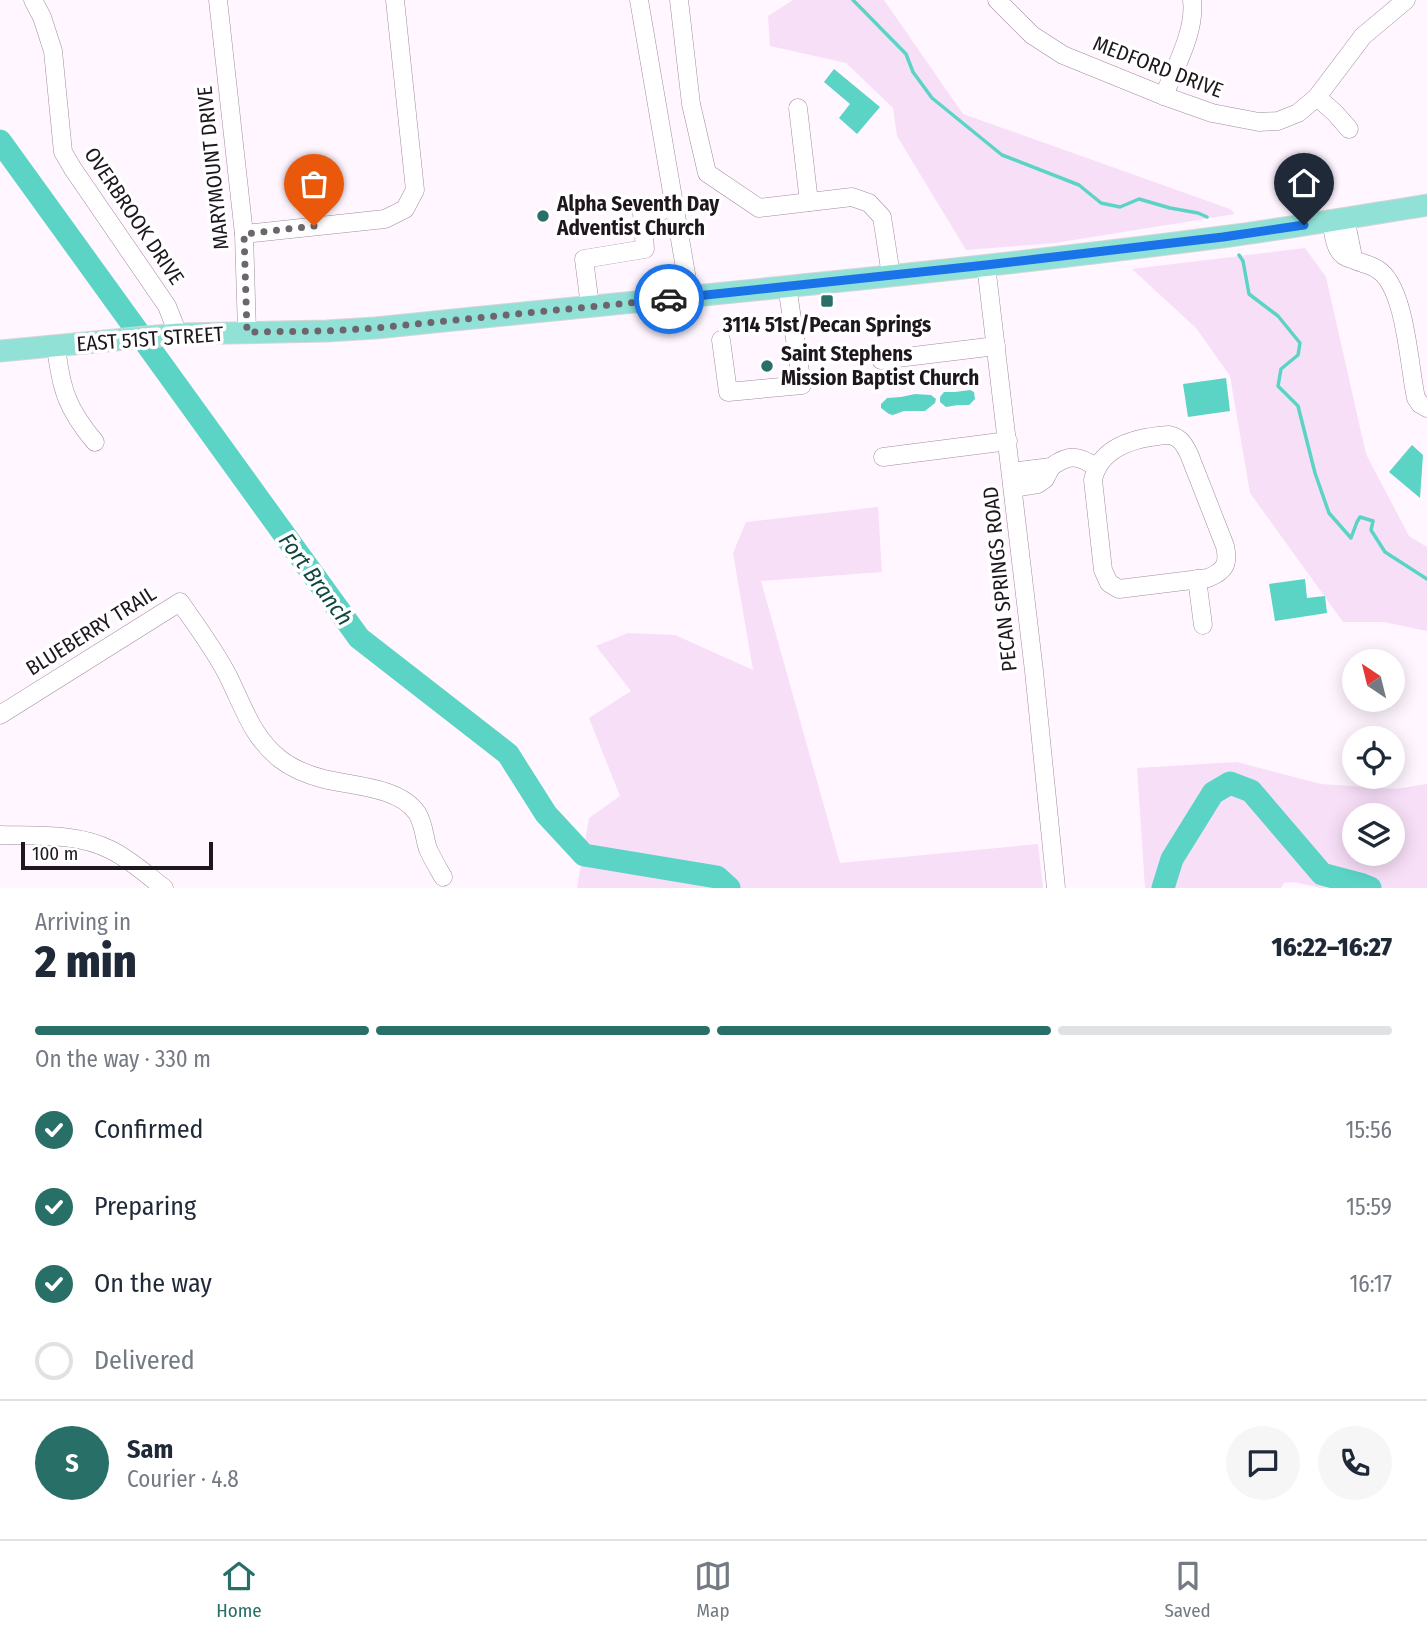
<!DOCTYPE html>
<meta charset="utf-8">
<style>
:root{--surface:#fff;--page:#f6f6f7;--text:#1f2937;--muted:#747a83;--line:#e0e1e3;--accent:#276f67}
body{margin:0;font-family:"Fira Sans Condensed",sans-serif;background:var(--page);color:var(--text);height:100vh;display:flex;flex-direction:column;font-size:26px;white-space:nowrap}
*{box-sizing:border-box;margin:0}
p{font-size:23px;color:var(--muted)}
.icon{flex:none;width:38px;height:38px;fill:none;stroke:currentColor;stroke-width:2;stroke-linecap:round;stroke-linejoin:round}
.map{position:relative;height:888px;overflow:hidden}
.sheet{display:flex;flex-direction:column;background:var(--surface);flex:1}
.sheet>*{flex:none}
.needle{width:46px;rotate:325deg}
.controls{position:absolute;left:1342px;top:649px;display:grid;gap:14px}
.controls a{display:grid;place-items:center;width:63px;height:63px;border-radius:50%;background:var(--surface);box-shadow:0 4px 18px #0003;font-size:35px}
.scale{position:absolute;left:21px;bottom:18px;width:192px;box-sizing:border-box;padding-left:7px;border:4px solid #1e171e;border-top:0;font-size:19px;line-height:24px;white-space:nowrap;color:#1e171e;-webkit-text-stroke:5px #fff;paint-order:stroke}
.pin{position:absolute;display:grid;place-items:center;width:60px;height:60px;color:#fff;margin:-72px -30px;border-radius:50% 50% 50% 0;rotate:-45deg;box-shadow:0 0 7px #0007}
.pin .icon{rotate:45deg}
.courier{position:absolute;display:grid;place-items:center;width:70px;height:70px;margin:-35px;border:5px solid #1a73e8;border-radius:50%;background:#fff;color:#222;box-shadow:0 2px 9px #0007}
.summary em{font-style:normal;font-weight:800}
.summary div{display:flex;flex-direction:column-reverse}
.summary{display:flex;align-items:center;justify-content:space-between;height:119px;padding:0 35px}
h1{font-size:46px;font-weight:800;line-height:52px}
.bar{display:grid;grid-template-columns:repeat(4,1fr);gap:10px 7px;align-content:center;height:84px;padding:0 35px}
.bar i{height:9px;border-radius:5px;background:var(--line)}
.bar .active{background:var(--accent)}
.bar p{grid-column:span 4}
.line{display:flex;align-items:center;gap:18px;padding:0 35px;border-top:2px solid var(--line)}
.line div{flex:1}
.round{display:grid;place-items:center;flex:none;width:74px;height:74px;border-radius:37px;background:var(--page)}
ol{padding:0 35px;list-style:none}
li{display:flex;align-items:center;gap:21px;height:77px}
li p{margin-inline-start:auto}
li .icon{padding:7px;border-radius:50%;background:var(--accent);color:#fff;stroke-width:4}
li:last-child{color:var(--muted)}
li i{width:38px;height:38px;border:4px solid var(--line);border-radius:50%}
.tab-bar{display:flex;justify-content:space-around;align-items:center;height:98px;border-top:2px solid var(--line);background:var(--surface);font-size:19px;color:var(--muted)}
.tab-bar a{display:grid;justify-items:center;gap:4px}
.tab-bar .active{color:var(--accent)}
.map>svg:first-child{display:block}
</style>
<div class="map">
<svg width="1427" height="888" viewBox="0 0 1427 888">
<rect width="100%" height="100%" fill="#fff6ff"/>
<g fill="#f8dff8" fill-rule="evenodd">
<polygon points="793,0 884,0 963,114 1230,209 1235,214 1055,243 966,250 897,136 893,108 846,63 770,46 768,16"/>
<polygon points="1305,248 1326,277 1366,454 1409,536 1427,547 1427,631 1384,622 1343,622 1250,493 1230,376 1196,328 1132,269"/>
<polygon points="878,507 882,572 761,581 840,863 1038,844 1043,888 577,888 589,818 620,796 589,718 631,691 596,646 628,633 675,635 753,670 733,553 746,522"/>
<path d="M1237,762L1321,784L1396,789L1427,784V888H1321L1294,882L1284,883L1281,888H1145L1137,768ZM1354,816H1393V854H1354Z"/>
</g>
<g fill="#5bd4c5">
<polygon points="834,69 880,107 857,134 839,118 850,104 824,82"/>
<polygon points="1226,378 1230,411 1188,417 1183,384"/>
<polygon points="970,390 974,392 975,399 969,405 958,405 946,407 940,402 940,397 944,392 955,392"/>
<polygon points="915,394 931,395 936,399 935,403 925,411 904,411 893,415 889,414 881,408 881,404 887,398 901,397"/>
<polygon points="1412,445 1423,455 1420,498 1389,472"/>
<polygon points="1305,579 1307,598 1325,596 1327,613 1275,621 1269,584"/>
</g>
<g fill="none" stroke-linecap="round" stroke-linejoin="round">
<g stroke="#5bd4c5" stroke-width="3.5">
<polyline points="853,0 906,54 913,72 932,98 1002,155 1079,185 1101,203 1120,207 1139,199 1170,208 1198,213 1207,217"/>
<polyline points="1239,255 1243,261 1249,294 1278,316 1300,343 1298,355 1281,369 1278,386 1298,406 1315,473 1329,513 1351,538 1357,522 1360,517 1373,521 1371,530 1385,552 1427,579"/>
</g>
<g stroke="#5bd4c5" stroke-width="23">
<polyline points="0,141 359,638 508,754 546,814 584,855 717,877 729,888"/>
<polyline points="1163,888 1172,859 1213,793 1230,783 1251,791 1322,874 1360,884 1370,888"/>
</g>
<g stroke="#a08ca0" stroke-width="19">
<g id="minor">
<polyline points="33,0 42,17 53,51 63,152 73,169 167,306 178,334"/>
<polyline points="218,0 244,234 247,332"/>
<polyline points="639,0 690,297"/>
<polyline points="679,0 691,104 707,173 759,208 852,197 869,203 882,217 891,275"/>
<polyline points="997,0 1032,35 1063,55 1164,96 1212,113 1259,122 1278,121 1298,113 1317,97 1363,36 1406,0"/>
<path d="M1164,96C1175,67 1196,31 1192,0"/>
<polyline points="1317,97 1335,113 1349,129"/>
<polyline points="798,108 809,202"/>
<path d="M1331,220C1334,235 1334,256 1352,259V252L1345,218"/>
<polyline points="244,234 385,219 405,209 415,190 395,0"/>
<path d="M1352,259C1360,263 1369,264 1377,269C1406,286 1409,368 1416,398L1420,404L1427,408"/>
<polyline points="986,265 1034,671 1056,888"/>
<polyline points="590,306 584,259 645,249 642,213 676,208"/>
<polyline points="721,340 728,392 802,385 787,286"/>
<path d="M56,346C61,389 67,409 95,442"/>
<polyline points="881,360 996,346"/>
<path d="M1169,435C1180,437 1184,444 1189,454L1225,546C1229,564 1225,571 1208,578L1119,589L1109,583L1103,570L1093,480C1100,445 1138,437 1169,435Z"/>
<polyline points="883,457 1008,441"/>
<path d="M1051,467C1069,454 1078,455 1096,467"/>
<polyline points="1011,472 1051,467 1045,479 1038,484 1013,488"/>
<polyline points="1197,579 1203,625"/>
<path d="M0,715L180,602C196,625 214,649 227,674C243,705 251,736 280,759C293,769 308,775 324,779C352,786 400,787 417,813C424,824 424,837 428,849C432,858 438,868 443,877"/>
<path d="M0,835C37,836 77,833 111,850C131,860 147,875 164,888"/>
</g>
</g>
<g stroke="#d6d5d6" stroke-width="23">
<path id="major" d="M0,351L178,334L327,331L375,328C657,299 940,274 1222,237C1290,228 1359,216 1427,205"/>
</g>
<use href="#minor" stroke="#fff" stroke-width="18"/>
<use href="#major" stroke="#91e1d7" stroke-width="21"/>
</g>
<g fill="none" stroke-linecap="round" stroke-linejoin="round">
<polyline stroke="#6d656d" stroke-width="7" stroke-dasharray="0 12.6" points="314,226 244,234 247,332 327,331 375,328 669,299"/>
<polyline stroke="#1a73e8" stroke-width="9" points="669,299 986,265 1223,237 1304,225"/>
</g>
<g fill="#276f67" stroke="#fff" stroke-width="2.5">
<circle cx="543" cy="216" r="7"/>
<rect x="820" y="294" width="14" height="14" rx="3.5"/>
<circle cx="767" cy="366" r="7"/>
</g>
<g text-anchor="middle" stroke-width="7" stroke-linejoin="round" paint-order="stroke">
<g font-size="21" fill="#1e171e" stroke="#fff">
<text transform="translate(1158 67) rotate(21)" y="7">MEDFORD DRIVE</text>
<text transform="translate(213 168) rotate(-96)" y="7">MARYMOUNT DRIVE</text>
<text transform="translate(134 216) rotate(56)" y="7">OVERBROOK DRIVE</text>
<text transform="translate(150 339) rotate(-4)" y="7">EAST 51ST STREET</text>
<text transform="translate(1000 579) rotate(-96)" y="7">PECAN SPRINGS ROAD</text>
<text transform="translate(91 631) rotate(-32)" y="7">BLUEBERRY TRAIL</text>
</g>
<g font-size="21" font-weight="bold" fill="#1e171e" stroke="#fff" text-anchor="start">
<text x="557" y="211">Alpha Seventh Day<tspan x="557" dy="24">Adventist Church</tspan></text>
<text x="827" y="332" text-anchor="middle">3114 51st/Pecan Springs</text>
<text x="781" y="361">Saint Stephens<tspan x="781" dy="24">Mission Baptist Church</tspan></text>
</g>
<g font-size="23" font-style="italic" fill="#114741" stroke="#fff">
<text transform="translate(316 579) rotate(54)" y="8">Fort Branch</text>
</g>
</g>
</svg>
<div class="controls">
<a><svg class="needle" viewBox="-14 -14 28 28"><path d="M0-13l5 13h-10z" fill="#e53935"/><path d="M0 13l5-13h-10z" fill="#747a83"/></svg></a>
<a><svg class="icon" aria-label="locate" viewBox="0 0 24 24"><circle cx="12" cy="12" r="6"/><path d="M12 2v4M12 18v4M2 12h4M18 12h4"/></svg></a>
<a><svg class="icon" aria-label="layers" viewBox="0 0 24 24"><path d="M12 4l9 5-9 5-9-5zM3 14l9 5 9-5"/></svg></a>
</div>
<div class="scale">100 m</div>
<div class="pin" style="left:314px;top:226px;background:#ea580c"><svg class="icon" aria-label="bag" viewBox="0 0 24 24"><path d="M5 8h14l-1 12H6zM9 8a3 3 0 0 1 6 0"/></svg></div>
<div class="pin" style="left:1304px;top:225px;background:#1f2937"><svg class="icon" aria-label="home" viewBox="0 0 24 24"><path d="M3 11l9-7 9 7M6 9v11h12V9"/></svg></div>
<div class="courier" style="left:669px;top:299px"><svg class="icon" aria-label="car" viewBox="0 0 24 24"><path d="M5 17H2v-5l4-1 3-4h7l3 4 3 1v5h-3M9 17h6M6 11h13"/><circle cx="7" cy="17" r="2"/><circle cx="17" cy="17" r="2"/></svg></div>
</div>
<section class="sheet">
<div class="summary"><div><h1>2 min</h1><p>Arriving in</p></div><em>16:22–16:27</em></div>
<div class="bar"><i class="active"></i><i class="active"></i><i class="active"></i><i></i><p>On the way · 330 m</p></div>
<ol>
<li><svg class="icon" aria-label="check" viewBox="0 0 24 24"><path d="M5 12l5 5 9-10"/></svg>Confirmed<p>15:56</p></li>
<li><svg class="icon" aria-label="check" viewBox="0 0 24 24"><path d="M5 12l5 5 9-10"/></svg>Preparing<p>15:59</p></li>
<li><svg class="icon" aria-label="check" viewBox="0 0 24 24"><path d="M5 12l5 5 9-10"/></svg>On the way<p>16:17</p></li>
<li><i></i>Delivered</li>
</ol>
<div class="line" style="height:126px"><b class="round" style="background:var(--accent);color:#fff">S</b><div><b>Sam</b><p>Courier · 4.8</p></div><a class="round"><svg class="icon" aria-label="chat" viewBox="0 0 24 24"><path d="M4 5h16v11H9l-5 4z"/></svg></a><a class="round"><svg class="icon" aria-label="phone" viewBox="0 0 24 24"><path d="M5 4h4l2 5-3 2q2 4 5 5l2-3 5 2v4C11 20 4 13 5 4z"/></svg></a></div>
</section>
<nav class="tab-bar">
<a class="active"><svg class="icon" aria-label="home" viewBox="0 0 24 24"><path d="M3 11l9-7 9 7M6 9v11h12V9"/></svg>Home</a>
<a><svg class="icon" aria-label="map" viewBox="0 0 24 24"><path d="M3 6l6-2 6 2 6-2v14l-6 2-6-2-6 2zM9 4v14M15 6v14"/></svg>Map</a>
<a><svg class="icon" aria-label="saved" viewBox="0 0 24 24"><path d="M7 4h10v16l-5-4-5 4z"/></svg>Saved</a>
</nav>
